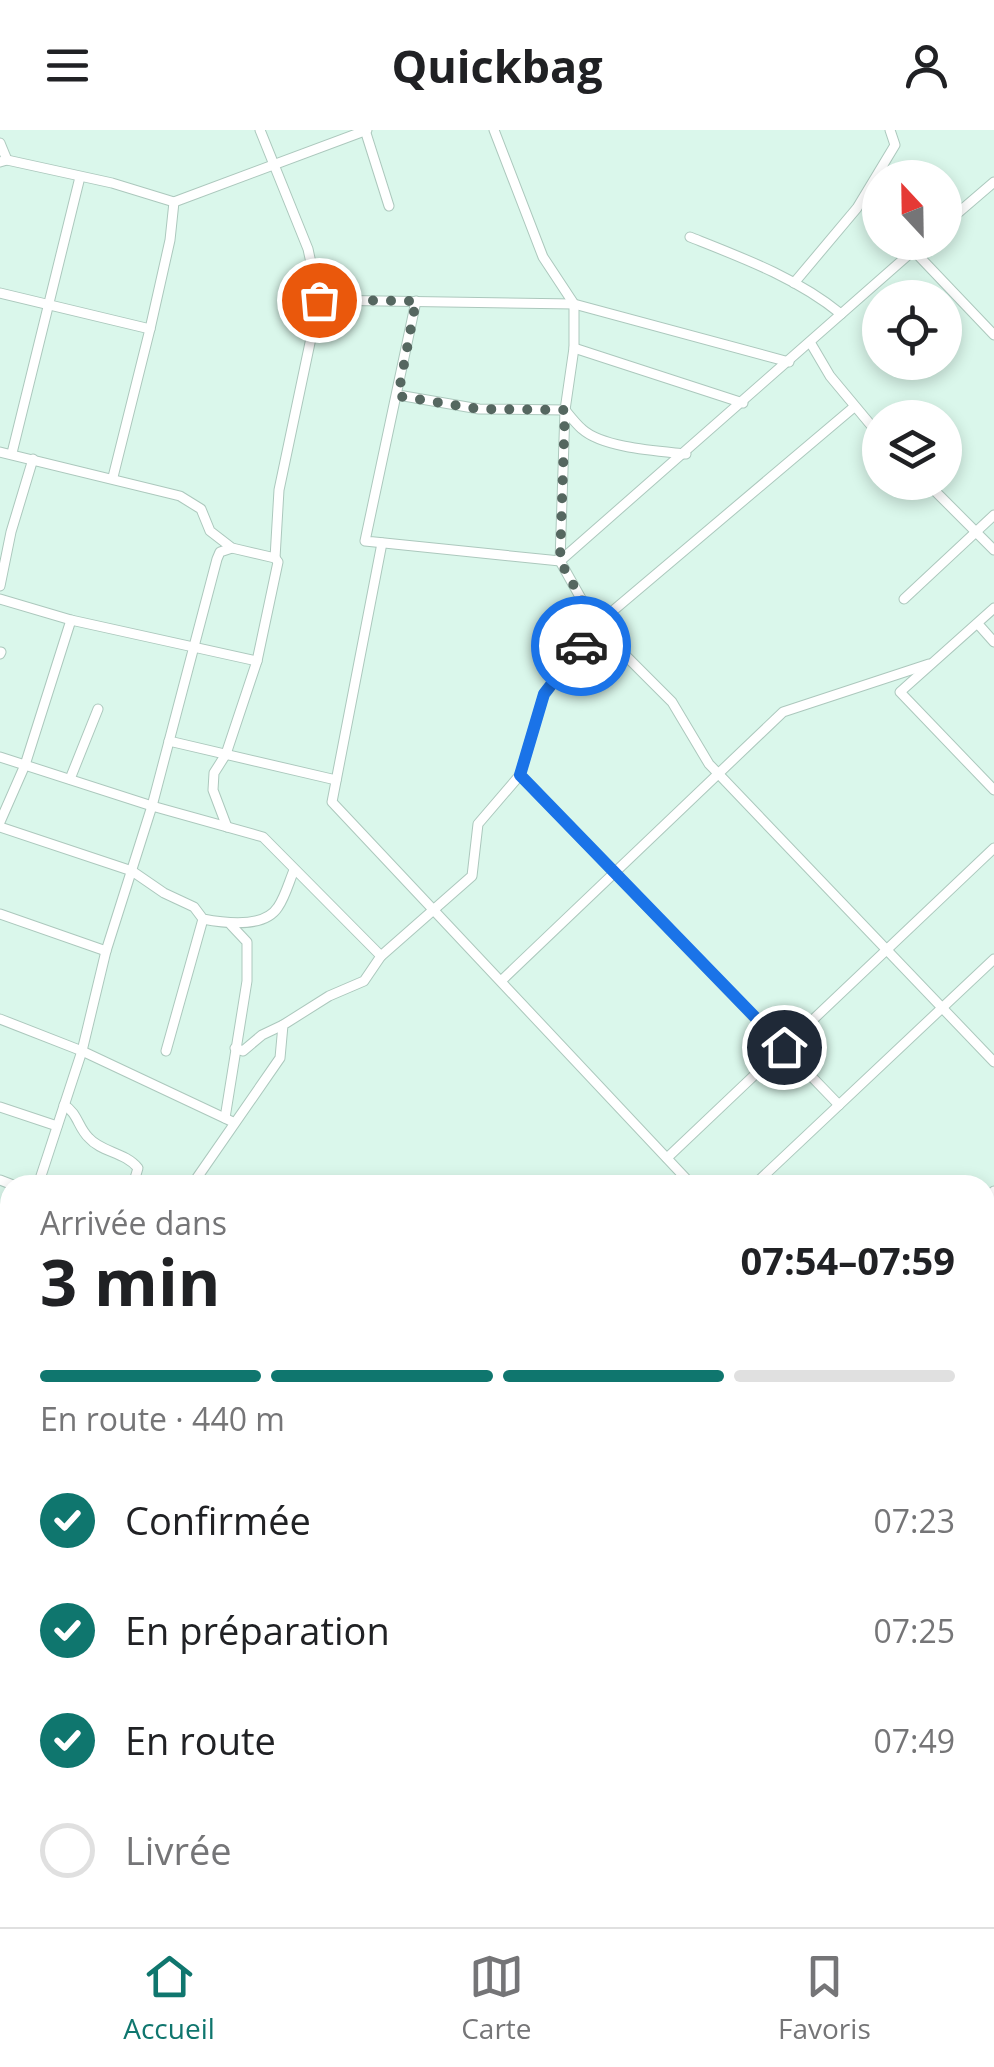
<!DOCTYPE html>
<html lang="fr">
<meta charset="utf-8">
<style>
:root{--surface:#fff;--page:#f2f2f2;--text:#202124;--muted:#757577;--line:#e0e0e0;--accent:#0f766e}
body{margin:0;font-family:"Open Sans",sans-serif;background:var(--page);color:var(--text);height:100vh;display:flex;flex-direction:column;font-size:38px;white-space:nowrap}
*{box-sizing:border-box;margin:0}
p{font-size:32px;color:var(--muted)}
.icon{flex:none;width:55px;height:55px;fill:none;stroke:currentColor;stroke-width:2;stroke-linecap:round;stroke-linejoin:round}
.map{position:relative;flex:1;overflow:hidden}
.drawer{position:absolute;left:0px;top:1045px;width:995px;height:752px;display:flex;flex-direction:column;background:var(--surface);border-radius:30px 30px 0 0;box-shadow:0 5px 15px #0003}
.drawer>*{flex:none}
.needle{width:65px;rotate:338deg}
.fabs{position:absolute;left:862px;top:30px;display:grid;gap:20px}
.fabs a{display:grid;place-items:center;width:100px;height:100px;border-radius:50%;background:var(--surface);box-shadow:0 5px 15px #0003;font-size:50px}
.pin{position:absolute;display:grid;place-items:center;width:85px;height:85px;color:#fff;margin:-42px;border:5px solid #fff;border-radius:50%;box-shadow:0 2px 10px #0007}
.courier{position:absolute;display:grid;place-items:center;width:100px;height:100px;margin:-50px;border:8px solid #1a73e8;border-radius:50%;background:#fff;color:#222;box-shadow:0 2px 12px #0007}
.summary em{font-style:normal;font-weight:700}
.summary div{display:flex;flex-direction:column-reverse}
.summary{display:flex;align-items:center;justify-content:space-between;height:170px;padding:0 40px}
h1{font-size:65px;font-weight:700;line-height:75px}
.bar{display:grid;grid-template-columns:repeat(4,1fr);gap:15px 10px;align-content:center;height:120px;padding:0 40px}
.bar i{height:12px;border-radius:8px;background:var(--line)}
.bar .selected{background:var(--accent)}
.bar p{grid-column:span 4}
ol{padding:0 40px;list-style:none}
li{display:flex;align-items:center;gap:30px;height:110px}
li p{margin-inline-start:auto}
li .icon{padding:10px;border-radius:50%;background:var(--accent);color:#fff;stroke-width:4}
li:last-child{color:var(--muted)}
li i{width:55px;height:55px;border:5px solid var(--line);border-radius:50%}
header{display:flex;justify-content:space-between;align-items:center;height:130px;padding:0 40px;background:var(--surface);font-size:45px;font-weight:700}
.tabs{display:flex;justify-content:space-around;align-items:center;height:140px;border-top:2px solid var(--line);background:var(--surface);font-size:28px;color:var(--muted)}
.tabs a{display:grid;justify-items:center;gap:5px}
.tabs .selected{color:var(--accent)}
.map>svg:first-child{display:block}
</style>
<header><svg class="icon" aria-label="menu" viewBox="0 0 24 24"><path d="M4 6h16M4 12h16M4 18h16"/></svg>Quickbag<svg class="icon" aria-label="person" viewBox="0 0 24 24"><circle cx="12" cy="8" r="4"/><path d="M4 21q1-7 8-7t8 7"/></svg></header>
<div class="map">
<svg width="994" height="1797" viewBox="0 0 994 1797">
<rect width="100%" height="100%" fill="#daf7eb"/>
<g fill="none" stroke-linecap="round" stroke-linejoin="round">
<g stroke="#acc8bd" stroke-width="11">
<g id="street">
<polyline points="260,0 308,119 319,170 279,360 275,428"/>
<polyline points="365,0 389,76"/>
<polyline points="0,13 7,30"/>
<polyline points="0,32 7,30 112,53 174,72 170,110 150,199 113,347"/>
<polyline points="174,72 367,0"/>
<polyline points="945,94 994,52"/>
<path d="M690,107C743,128 797,148 841,184"/>
<polyline points="923,112 560,431 597,497 672,572 709,634 994,932"/>
<polyline points="914,121 994,205"/>
<polyline points="794,153 857,78 895,15 890,0"/>
<polyline points="0,163 150,199"/>
<polyline points="319,170 574,174 789,232"/>
<polyline points="416,171 365,411 560,431 565,280 574,218 574,174 543,127 494,0"/>
<polyline points="810,212 830,246 880,306"/>
<polyline points="574,218 743,273"/>
<path d="M398,265L479,279L565,280C570,286 576,294 582,299C603,318 658,321 686,324"/>
<polyline points="0,322 180,366 201,379 210,401 232,418 275,428 278,432 257,531 226,624 214,643 213,660 227,697"/>
<polyline points="12,323 80,47"/>
<polyline points="926,352 994,420"/>
<polyline points="382,413 332,672 692,1055"/>
<polyline points="0,456 11,402 33,329"/>
<polyline points="0,469 71,490 257,531"/>
<polyline points="904,469 994,385"/>
<polyline points="994,478 900,562 994,660"/>
<polyline points="978,494 994,512"/>
<polyline points="0,524 1,522"/>
<polyline points="169,611 336,650"/>
<polyline points="0,627 152,676 263,707 381,826"/>
<polyline points="70,649 98,579"/>
<polyline points="0,692 25,635 71,490"/>
<path d="M0,697L132,741L164,763L194,777L203,789C224,793 264,799 278,777C285,767 289,752 294,740"/>
<polyline points="0,784 106,821"/>
<polyline points="501,851 783,582 929,534"/>
<polyline points="0,889 82,921 233,992"/>
<polyline points="235,918 243,921 262,905 283,895"/>
<polyline points="166,921 203,789"/>
<path d="M64,975C78,983 78,998 89,1008C101,1022 125,1022 138,1038L133,1055"/>
<polyline points="839,975 520,645 544,564 602,490 854,277"/>
<polyline points="0,977 57,996"/>
<polyline points="225,988 247,851 247,812 231,795"/>
<polyline points="667,1028 994,718"/>
<polyline points="0,1050 13,1055"/>
<polyline points="38,1055 82,921 106,821 152,676 217,429 220,422 232,418"/>
<polyline points="192,1055 280,928 283,895 329,866 364,851 381,826 472,746 478,694 520,645"/>
<polyline points="754,1055 994,829"/>
<polyline points="985,1070 994,1061"/>
<polyline points="0,1217 10,1208"/>
<polyline points="985,1310 994,1301"/>
<polyline points="985,1375 994,1386"/>
<polyline points="490,1797 497,1788"/>
</g>
</g>
<use href="#street" stroke="#fff" stroke-width="9"/>
</g>
<g fill="none" stroke-linecap="round" stroke-linejoin="round">
<polyline stroke="#556760" stroke-width="10" stroke-dasharray="0 18" points="319,170 416,171 398,266 479,279 565,280 560,431 597,497 581,516"/>
<polyline stroke="#1a73e8" stroke-width="12" points="581,516 544,564 520,645 784,917"/>
</g>
</svg>
<div class="fabs">
<a><svg class="needle" viewBox="-14 -14 28 28"><path d="M0-13l5 13h-10z" fill="#e53935"/><path d="M0 13l5-13h-10z" fill="#757577"/></svg></a>
<a><svg class="icon" aria-label="locate" viewBox="0 0 24 24"><circle cx="12" cy="12" r="6"/><path d="M12 2v4M12 18v4M2 12h4M18 12h4"/></svg></a>
<a><svg class="icon" aria-label="layers" viewBox="0 0 24 24"><path d="M12 4l9 5-9 5-9-5zM3 14l9 5 9-5"/></svg></a>
</div>
<div class="pin" style="left:319px;top:170px;background:#ea580c"><svg class="icon" aria-label="bag" viewBox="0 0 24 24"><path d="M5 8h14l-1 12H6zM9 8a3 3 0 0 1 6 0"/></svg></div>
<div class="pin" style="left:784px;top:917px;background:#1f2937"><svg class="icon" aria-label="home" viewBox="0 0 24 24"><path d="M3 11l9-7 9 7M6 9v11h12V9"/></svg></div>
<div class="courier" style="left:581px;top:516px"><svg class="icon" aria-label="car" viewBox="0 0 24 24"><path d="M5 17H2v-5l4-1 3-4h7l3 4 3 1v5h-3M9 17h6M6 11h13"/><circle cx="7" cy="17" r="2"/><circle cx="17" cy="17" r="2"/></svg></div>
<section class="drawer">
<div class="summary"><div><h1>3 min</h1><p>Arrivée dans</p></div><em>07:54–07:59</em></div>
<div class="bar"><i class="selected"></i><i class="selected"></i><i class="selected"></i><i></i><p>En route · 440 m</p></div>
<ol>
<li><svg class="icon" aria-label="check" viewBox="0 0 24 24"><path d="M5 12l5 5 9-10"/></svg>Confirmée<p>07:23</p></li>
<li><svg class="icon" aria-label="check" viewBox="0 0 24 24"><path d="M5 12l5 5 9-10"/></svg>En préparation<p>07:25</p></li>
<li><svg class="icon" aria-label="check" viewBox="0 0 24 24"><path d="M5 12l5 5 9-10"/></svg>En route<p>07:49</p></li>
<li><i></i>Livrée</li>
</ol>
</section>
</div>
<nav class="tabs">
<a class="selected"><svg class="icon" aria-label="home" viewBox="0 0 24 24"><path d="M3 11l9-7 9 7M6 9v11h12V9"/></svg>Accueil</a>
<a><svg class="icon" aria-label="map" viewBox="0 0 24 24"><path d="M3 6l6-2 6 2 6-2v14l-6 2-6-2-6 2zM9 4v14M15 6v14"/></svg>Carte</a>
<a><svg class="icon" aria-label="saved" viewBox="0 0 24 24"><path d="M7 4h10v16l-5-4-5 4z"/></svg>Favoris</a>
</nav>
